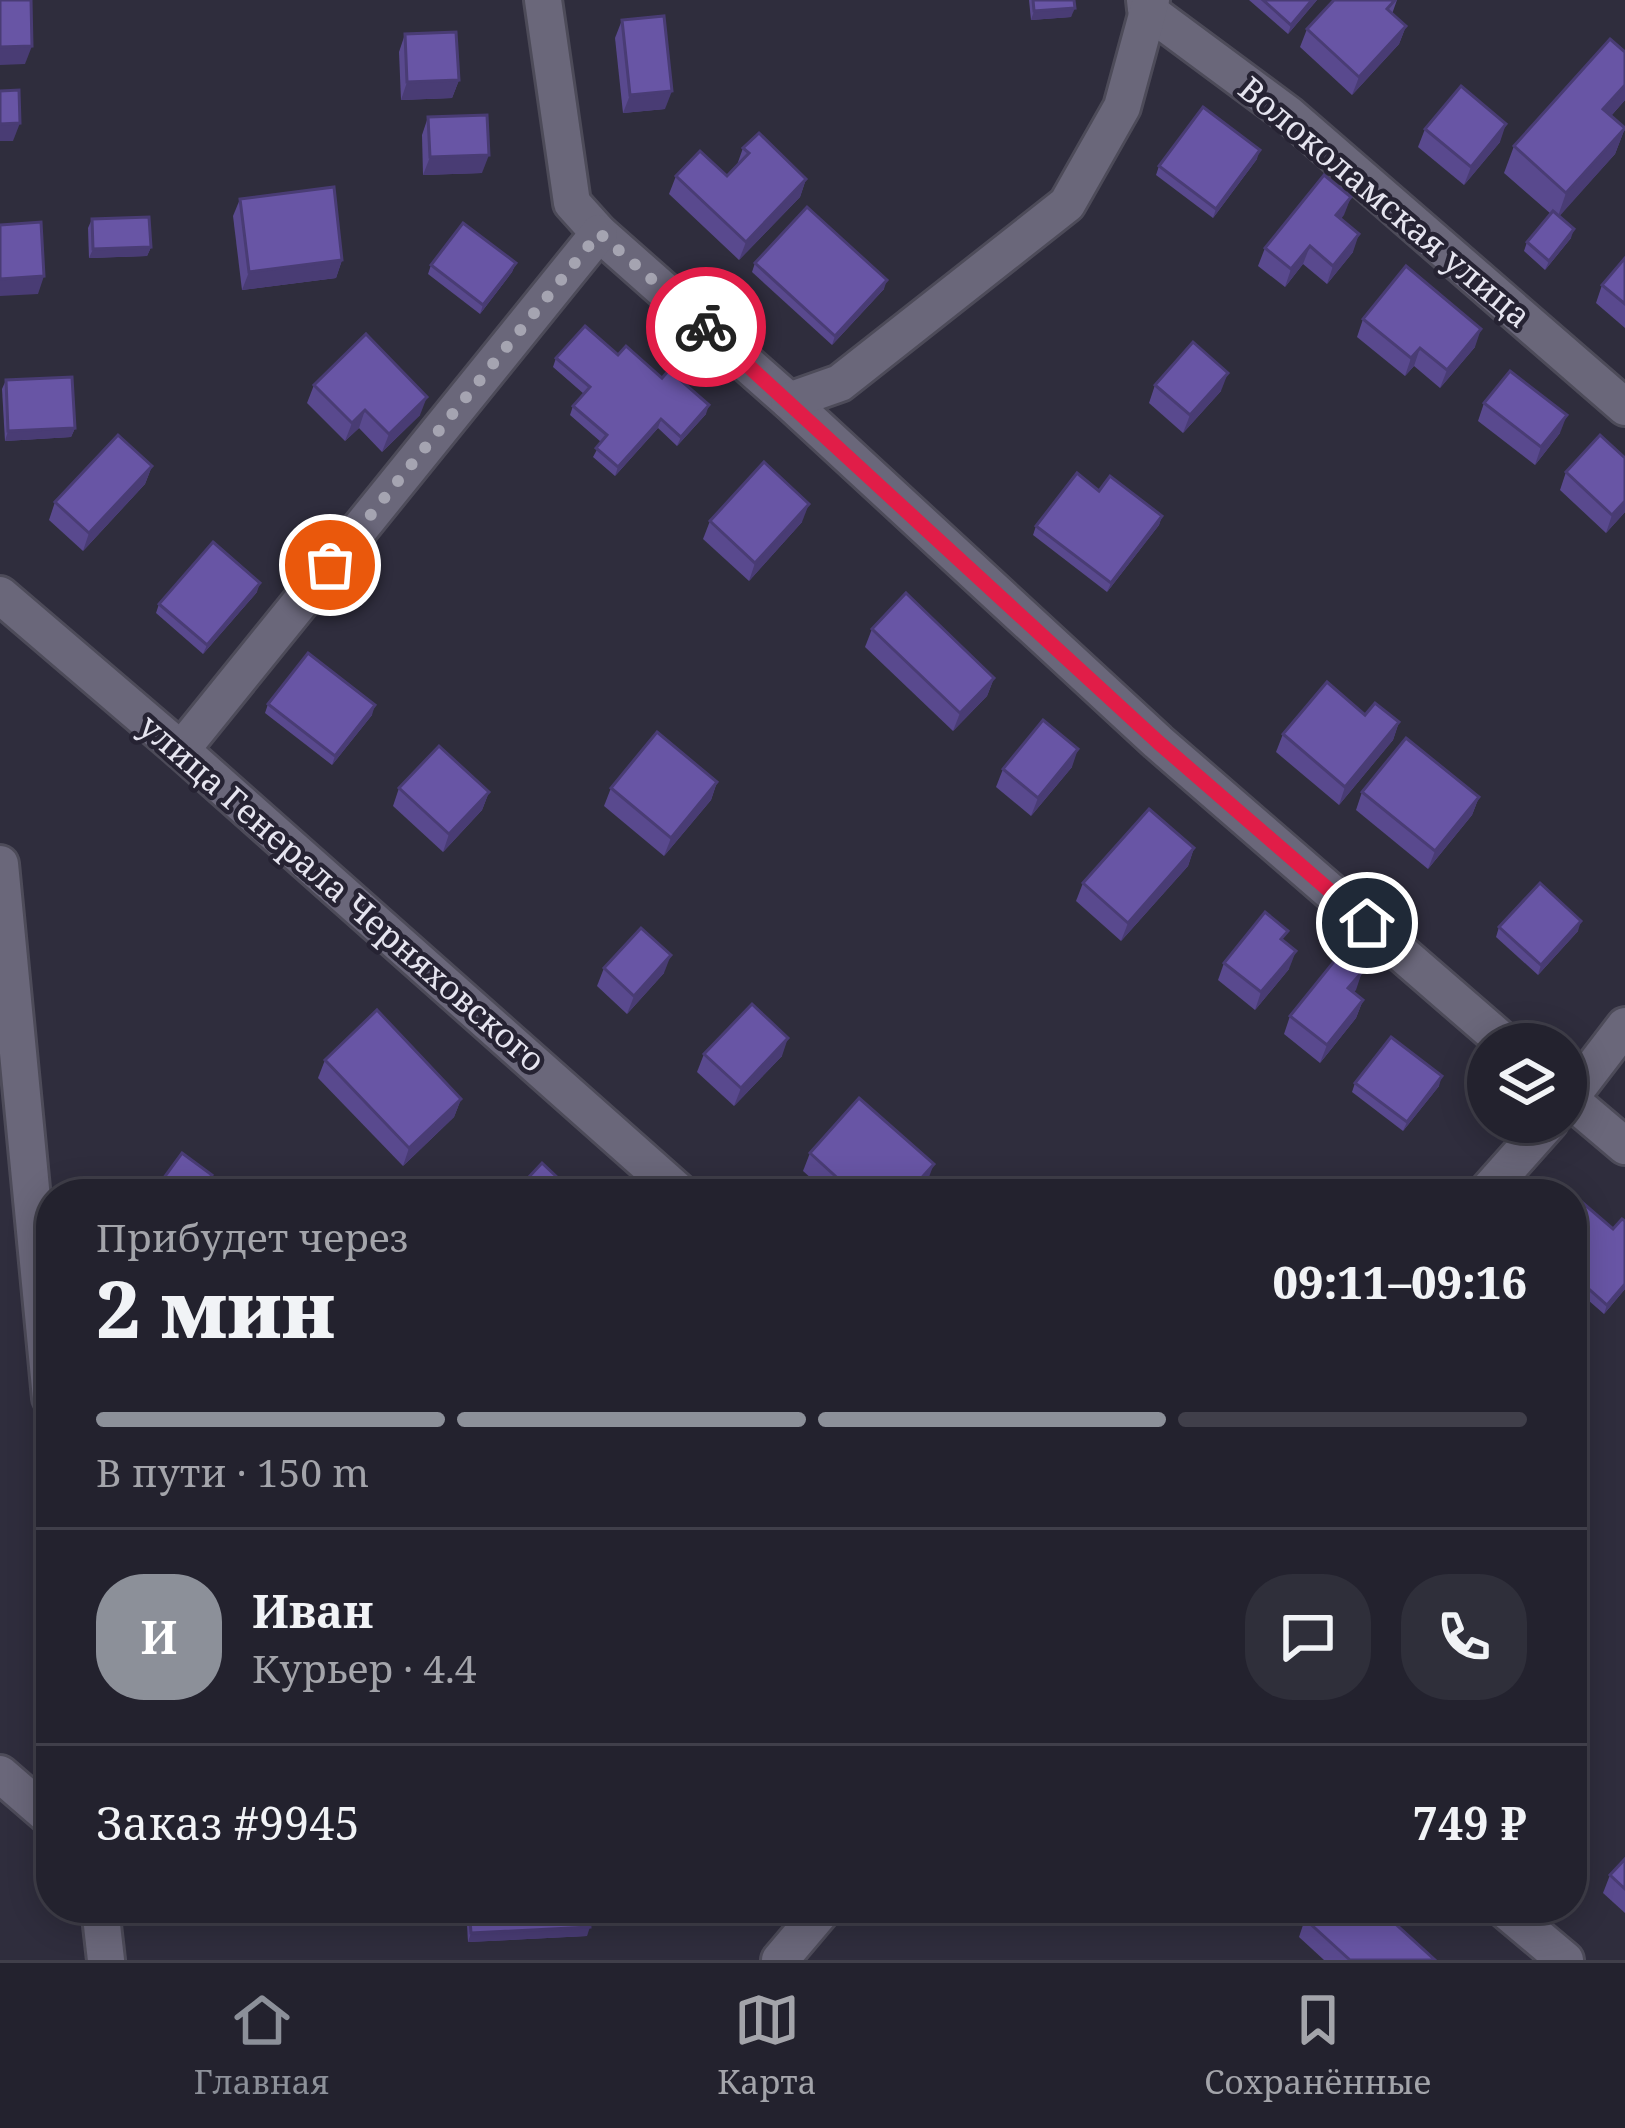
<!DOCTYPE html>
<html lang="ru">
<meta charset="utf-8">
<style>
:root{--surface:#23222e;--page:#2f2f3a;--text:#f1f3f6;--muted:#a3a4aa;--line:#403f4a;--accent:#8c9099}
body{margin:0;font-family:"Noto Serif",serif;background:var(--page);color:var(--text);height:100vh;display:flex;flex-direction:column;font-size:45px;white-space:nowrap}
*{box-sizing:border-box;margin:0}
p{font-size:39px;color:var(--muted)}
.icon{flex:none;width:66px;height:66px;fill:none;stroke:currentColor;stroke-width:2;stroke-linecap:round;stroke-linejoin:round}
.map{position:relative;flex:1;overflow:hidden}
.drawer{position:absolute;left:36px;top:1179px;width:1551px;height:744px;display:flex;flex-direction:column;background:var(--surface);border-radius:48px;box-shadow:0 6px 30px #0003,0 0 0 3px var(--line)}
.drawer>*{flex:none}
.tools{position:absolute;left:1467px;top:1023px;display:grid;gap:24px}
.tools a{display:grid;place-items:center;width:120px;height:120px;border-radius:50%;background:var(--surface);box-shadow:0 6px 30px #0003,0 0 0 3px var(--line);font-size:60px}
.pin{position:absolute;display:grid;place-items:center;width:102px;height:102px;color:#fff;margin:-51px;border:6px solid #fff;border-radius:50%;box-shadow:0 3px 12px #0007}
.courier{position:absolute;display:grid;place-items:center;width:120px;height:120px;margin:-60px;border:9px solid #e11d48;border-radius:50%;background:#fff;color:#222;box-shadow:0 3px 15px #0007}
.head em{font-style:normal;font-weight:800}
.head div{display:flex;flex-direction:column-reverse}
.head{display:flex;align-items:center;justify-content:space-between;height:204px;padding:0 60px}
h1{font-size:78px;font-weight:800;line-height:90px}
.bar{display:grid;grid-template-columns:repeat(4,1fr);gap:18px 12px;align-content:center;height:144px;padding:0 60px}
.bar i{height:15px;border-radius:9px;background:var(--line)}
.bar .selected{background:var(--accent)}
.bar p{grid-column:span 4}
.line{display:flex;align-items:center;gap:30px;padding:0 60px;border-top:3px solid var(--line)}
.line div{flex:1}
.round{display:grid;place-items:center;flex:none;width:126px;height:126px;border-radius:48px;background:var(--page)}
.menu{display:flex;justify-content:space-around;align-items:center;height:168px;border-top:3px solid var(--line);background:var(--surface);font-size:33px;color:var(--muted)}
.menu a{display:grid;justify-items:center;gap:6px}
.menu .selected{color:var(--accent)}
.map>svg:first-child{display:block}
</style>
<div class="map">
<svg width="1625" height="1960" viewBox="0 0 1625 1960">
<rect width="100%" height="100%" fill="#2f2d3d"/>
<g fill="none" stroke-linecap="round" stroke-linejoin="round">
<g stroke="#4d4b59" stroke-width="42">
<g id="minor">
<polyline points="543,0 572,203 599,233 789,401 1158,742 1506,1044"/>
<polyline points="1145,0 1146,9 1289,115 1625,407"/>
<polyline points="789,401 840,383 1067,204 1122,107 1151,0"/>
<polyline points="0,595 181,750 681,1194"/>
<polyline points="181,750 599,233"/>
<polyline points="0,864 51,1398"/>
<polyline points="1566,1096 1625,1146"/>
<polyline points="1566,1103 1625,1026"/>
<polyline points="1485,1194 1549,1122"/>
<polyline points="0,1774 51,1818"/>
<polyline points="100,1908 106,1960"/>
<polyline points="1503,1908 1565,1960"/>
<polyline points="780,1960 824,1908"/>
</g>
</g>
<use href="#minor" stroke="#6a677a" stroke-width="36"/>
</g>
<g fill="#59498e">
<polygon points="1029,0 1074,0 1071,17 1031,20"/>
<polygon points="1249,0 1317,0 1288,34"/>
<polygon points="1334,0 1397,0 1392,14 1406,26 1399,44 1352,95 1300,47 1307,29"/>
<polygon points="622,20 665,109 623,113 615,38"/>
<polygon points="405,34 459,80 452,98 401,100 399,52"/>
<polygon points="1625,52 1625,100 1611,116 1625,128 1615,154 1559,216 1571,238 1545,270 1524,251 1527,242 1551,214 1504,173 1514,146"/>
<polygon points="428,117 482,173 423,175 422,135"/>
<polygon points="1425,129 1500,142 1464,185 1418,147"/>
<polygon points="743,148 806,179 800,197 739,260 669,194 676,176 727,176 737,165"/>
<polygon points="1257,159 1213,218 1156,175 1159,166"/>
<polygon points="1351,197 1341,219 1353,252 1327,284 1303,264 1285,287 1258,266 1265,248"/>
<polygon points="240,199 342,260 336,278 242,290 233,216"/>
<polygon points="92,219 151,247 147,256 89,258 88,228"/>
<polygon points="1625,258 1625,328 1596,303 1602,285"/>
<polygon points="516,263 512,272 480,314 428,274 431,265"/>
<polygon points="755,263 884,289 832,345 752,272"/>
<polygon points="1363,319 1475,347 1440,388 1414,366 1405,376 1357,337"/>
<polygon points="618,355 706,414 677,446 658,428 615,476 593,457 601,442 570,415 573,406 584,394 553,367 556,358"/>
<polygon points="6,380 75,428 71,437 5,441 2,389"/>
<polygon points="314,385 420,415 382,452 359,428 345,441 307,403"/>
<polygon points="1155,385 1221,391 1183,433 1149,403"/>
<polygon points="1484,403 1560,433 1535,465 1478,421"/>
<polygon points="1625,458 1625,512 1606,533 1560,490 1566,472"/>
<polygon points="152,466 145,484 83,551 49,520 55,502"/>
<polygon points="1162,516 1159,525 1107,592 1033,535 1036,526"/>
<polygon points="710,521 802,522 749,581 703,539"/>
<polygon points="257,592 203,654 156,613 159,604"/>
<polygon points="872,629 994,678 987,696 953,731 865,647"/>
<polygon points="268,704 372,715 332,765 265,713"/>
<polygon points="1365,715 1399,722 1393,740 1339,805 1276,752 1283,734"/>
<polygon points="1072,767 1031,816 996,787 1003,769"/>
<polygon points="717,782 711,800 664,856 604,806 611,788"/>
<polygon points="399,788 489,792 482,810 443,852 393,806"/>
<polygon points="1362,792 1479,797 1472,815 1428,869 1356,810"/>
<polygon points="1194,848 1188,866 1121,941 1076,901 1083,883"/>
<polygon points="1499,927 1578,931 1538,975 1496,937"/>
<polygon points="1284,942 1289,969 1255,1010 1218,980 1224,963"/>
<polygon points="604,968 664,973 627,1014 597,986"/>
<polygon points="1362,972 1353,993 1363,1000 1356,1018 1320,1063 1284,1034 1290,1016"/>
<polygon points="704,1054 782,1056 734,1106 697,1072"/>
<polygon points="325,1060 461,1099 454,1117 403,1166 318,1078"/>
<polygon points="1355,1083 1439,1086 1403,1131 1352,1092"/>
<polygon points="810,1153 927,1182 917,1194 829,1194 803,1171"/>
<polygon points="1572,1194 1613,1229 1625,1221 1625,1289 1604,1314 1572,1286"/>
<polygon points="1625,1859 1625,1913 1603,1893 1610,1875"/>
<polygon points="466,1908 589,1908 587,1936 468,1942"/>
<polygon points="1305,1919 1435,1960 1324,1960 1299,1937"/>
</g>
<g fill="#493c74">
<polygon points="1312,0 1317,0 1288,34 1291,25"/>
<polygon points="1075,8 1071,17 1031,20 1034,11"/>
<polygon points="1406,26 1399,44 1352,95 1359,77"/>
<polygon points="32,46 25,64 0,65 0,47"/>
<polygon points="459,80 452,98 401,100 407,82"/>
<polygon points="1625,85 1625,100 1594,135 1603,109"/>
<polygon points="672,91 665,109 623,113 630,95"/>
<polygon points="20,123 13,141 0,141 0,124"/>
<polygon points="1506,124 1500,142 1464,185 1471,167"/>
<polygon points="1625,128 1615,154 1557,219 1566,193"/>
<polygon points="1260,150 1257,159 1213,218 1216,209"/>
<polygon points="489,155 482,173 423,175 430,157"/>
<polygon points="806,179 800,197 739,260 746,242"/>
<polygon points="1351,197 1344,215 1330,233 1336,215"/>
<polygon points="1574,229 1571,238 1545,270 1549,261"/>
<polygon points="1359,234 1353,252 1327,284 1333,266"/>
<polygon points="1310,246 1303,264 1285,287 1291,269"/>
<polygon points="151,247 147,256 89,258 93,249"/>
<polygon points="342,260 336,278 242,290 249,272"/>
<polygon points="516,263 512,272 480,314 483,305"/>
<polygon points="44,276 38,294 0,296 0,279"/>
<polygon points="887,280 884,289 832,345 835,336"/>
<polygon points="1481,329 1475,347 1440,388 1447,370"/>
<polygon points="1420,348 1414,366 1405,376 1411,358"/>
<polygon points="1228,373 1221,391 1183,433 1190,415"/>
<polygon points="427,397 420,415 382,452 389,434"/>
<polygon points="709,405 706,414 677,446 681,437"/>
<polygon points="365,410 359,428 345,441 352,423"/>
<polygon points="1567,415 1560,433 1535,465 1541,447"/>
<polygon points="661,419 658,428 615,476 618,467"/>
<polygon points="75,428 71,437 5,441 8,431"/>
<polygon points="152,466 145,484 83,551 89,533"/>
<polygon points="1625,501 1625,512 1606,533 1612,515"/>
<polygon points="809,504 802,522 749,581 755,563"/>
<polygon points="1162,516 1159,525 1107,592 1111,583"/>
<polygon points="260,583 257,592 203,654 207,645"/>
<polygon points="994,678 987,696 953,731 960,713"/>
<polygon points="375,705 372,715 332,765 335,756"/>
<polygon points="1399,722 1393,740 1339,805 1345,787"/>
<polygon points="1078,749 1072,767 1031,816 1038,798"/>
<polygon points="717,782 711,800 664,856 671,838"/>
<polygon points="489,792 482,810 443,852 449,834"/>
<polygon points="1479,797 1472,815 1428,869 1435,851"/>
<polygon points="1194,848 1188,866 1121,941 1128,923"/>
<polygon points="1581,921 1578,931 1538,975 1541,965"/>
<polygon points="1296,951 1289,969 1255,1010 1261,992"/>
<polygon points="671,955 664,973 627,1014 634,996"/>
<polygon points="1362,972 1356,990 1342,1006 1348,988"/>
<polygon points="1363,1000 1356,1018 1320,1063 1327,1045"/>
<polygon points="788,1038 782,1056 734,1106 741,1088"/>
<polygon points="1442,1076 1439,1086 1403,1131 1407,1122"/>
<polygon points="461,1099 454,1117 403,1166 409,1148"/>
<polygon points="934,1164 927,1182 917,1194 907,1194"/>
<polygon points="1625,1284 1625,1289 1604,1314 1607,1305"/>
<polygon points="1586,1760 1580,1778 1572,1786 1572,1776"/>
<polygon points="590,1927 587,1936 468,1942 471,1933"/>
</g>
<g fill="#6855a5" stroke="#493c74" stroke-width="3">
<polygon points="0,0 31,0 32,46 0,47"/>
<polygon points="1033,0 1074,0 1075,8 1034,11"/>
<polygon points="1263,0 1312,0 1291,25"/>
<polygon points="1334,0 1395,0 1387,9 1406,26 1359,77 1307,29"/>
<polygon points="664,16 672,91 630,95 622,20"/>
<polygon points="456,32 459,80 407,82 405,34"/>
<polygon points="1610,39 1625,52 1625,85 1603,109 1625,128 1566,193 1514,146"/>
<polygon points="1461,86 1506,124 1471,167 1425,129"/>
<polygon points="19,90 20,123 0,124 0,91"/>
<polygon points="1203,107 1260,150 1216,209 1159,166"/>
<polygon points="487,115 489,155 430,157 428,117"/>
<polygon points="759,133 806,179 746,242 676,176 700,151 727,176 749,153 743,148"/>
<polygon points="1324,175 1351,197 1336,215 1359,234 1333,266 1310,246 1291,269 1265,248"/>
<polygon points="334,187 342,260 249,272 240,199"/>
<polygon points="807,207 887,280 835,336 755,263"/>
<polygon points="1553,211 1574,229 1549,261 1527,242"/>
<polygon points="149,217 151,247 93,249 92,219"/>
<polygon points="41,222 44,276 0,279 0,225"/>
<polygon points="463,223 516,263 483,305 431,265"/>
<polygon points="1625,258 1625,304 1602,285"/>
<polygon points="1406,266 1481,329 1447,370 1420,348 1411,358 1363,319"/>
<polygon points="585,326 618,355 626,346 662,378 669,370 709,405 681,437 661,419 618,467 596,448 607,435 573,406 590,387 556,358"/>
<polygon points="366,334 427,397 389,434 365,410 352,423 314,385"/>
<polygon points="1193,342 1228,373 1190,415 1155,385"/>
<polygon points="1510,371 1567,415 1541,447 1484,403"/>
<polygon points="72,377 75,428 8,431 6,380"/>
<polygon points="118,435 152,466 89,533 55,502"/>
<polygon points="1600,435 1625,458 1625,501 1612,515 1566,472"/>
<polygon points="764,462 809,504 755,563 710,521"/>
<polygon points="1077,473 1099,491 1110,476 1162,516 1111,583 1036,526"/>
<polygon points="213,542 260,583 207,645 159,604"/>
<polygon points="906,593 994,678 960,713 872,629"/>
<polygon points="308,653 375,705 335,756 268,704"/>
<polygon points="1327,682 1365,715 1375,703 1399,722 1345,787 1283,734"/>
<polygon points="1043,720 1078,749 1038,798 1003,769"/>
<polygon points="657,732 717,782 671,838 611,788"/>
<polygon points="1406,738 1479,797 1435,851 1362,792"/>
<polygon points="439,746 489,792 449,834 399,788"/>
<polygon points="1149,809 1194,848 1128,923 1083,883"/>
<polygon points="1540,883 1581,921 1541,965 1499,927"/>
<polygon points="1265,912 1288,931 1281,939 1296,951 1261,992 1224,963"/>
<polygon points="641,928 671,955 634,996 604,968"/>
<polygon points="1340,954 1362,972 1348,988 1363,1000 1327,1045 1290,1016"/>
<polygon points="752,1004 788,1038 741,1088 704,1054"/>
<polygon points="377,1010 461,1099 409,1148 325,1060"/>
<polygon points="1391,1037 1442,1076 1407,1122 1355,1083"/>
<polygon points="859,1098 934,1164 907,1194 879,1194 864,1181 854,1193 810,1153"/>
<polygon points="182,1153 212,1175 198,1194 152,1194"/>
<polygon points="542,1163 575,1194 513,1194"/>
<polygon points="1569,1191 1613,1229 1622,1219 1625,1221 1625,1284 1607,1305 1572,1274 1572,1194 1567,1194"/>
<polygon points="1572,1747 1586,1760 1572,1776"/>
<polygon points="1625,1859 1625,1889 1610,1875"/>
<polygon points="469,1908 589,1908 590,1927 471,1933"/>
<polygon points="1315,1908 1378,1908 1435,1960 1350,1960 1305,1919"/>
</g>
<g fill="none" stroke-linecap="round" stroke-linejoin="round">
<polyline stroke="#a5a4b1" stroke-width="12" stroke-dasharray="0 21.6" points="330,565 599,233 706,327"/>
<polyline stroke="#e11d48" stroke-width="15" points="706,327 1158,742 1367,923"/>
</g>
<g text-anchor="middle" stroke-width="9" stroke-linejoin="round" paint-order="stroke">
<g font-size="33" fill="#e5e4ef" stroke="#262333">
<text transform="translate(1385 202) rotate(40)" y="12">Волоколамская улица</text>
<text transform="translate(342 893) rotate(41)" y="12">улица Генерала Черняховского</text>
</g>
</g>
</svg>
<div class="tools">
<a><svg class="icon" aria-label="layers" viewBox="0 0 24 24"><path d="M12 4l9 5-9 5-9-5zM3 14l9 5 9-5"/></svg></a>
</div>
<div class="pin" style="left:330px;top:565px;background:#ea580c"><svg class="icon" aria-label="bag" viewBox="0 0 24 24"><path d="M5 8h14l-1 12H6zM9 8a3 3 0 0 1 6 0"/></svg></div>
<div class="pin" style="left:1367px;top:923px;background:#1f2937"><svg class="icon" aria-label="home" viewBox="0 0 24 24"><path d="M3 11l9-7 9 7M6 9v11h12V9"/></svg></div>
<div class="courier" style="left:706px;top:327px"><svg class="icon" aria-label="bike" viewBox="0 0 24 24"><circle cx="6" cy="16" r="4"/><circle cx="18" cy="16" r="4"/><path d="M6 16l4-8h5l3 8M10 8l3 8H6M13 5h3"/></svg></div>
<section class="drawer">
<div class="head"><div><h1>2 мин</h1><p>Прибудет через</p></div><em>09:11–09:16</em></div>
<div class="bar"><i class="selected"></i><i class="selected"></i><i class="selected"></i><i></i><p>В пути · 150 m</p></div>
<div class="line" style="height:216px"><b class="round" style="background:var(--accent);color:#fff">И</b><div><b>Иван</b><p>Курьер · 4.4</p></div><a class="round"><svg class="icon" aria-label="chat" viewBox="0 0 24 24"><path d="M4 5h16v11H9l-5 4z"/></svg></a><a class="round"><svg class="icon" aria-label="phone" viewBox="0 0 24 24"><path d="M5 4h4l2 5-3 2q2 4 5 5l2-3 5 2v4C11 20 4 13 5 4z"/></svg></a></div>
<div class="line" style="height:156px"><div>Заказ #9945</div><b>749 ₽</b></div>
</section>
</div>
<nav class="menu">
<a class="selected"><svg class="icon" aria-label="home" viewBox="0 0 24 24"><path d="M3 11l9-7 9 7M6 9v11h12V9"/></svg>Главная</a>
<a><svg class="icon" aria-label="map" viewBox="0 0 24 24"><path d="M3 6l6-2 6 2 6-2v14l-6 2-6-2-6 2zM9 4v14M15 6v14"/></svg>Карта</a>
<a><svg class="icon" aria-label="saved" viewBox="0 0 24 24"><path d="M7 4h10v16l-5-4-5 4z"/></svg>Сохранённые</a>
</nav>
